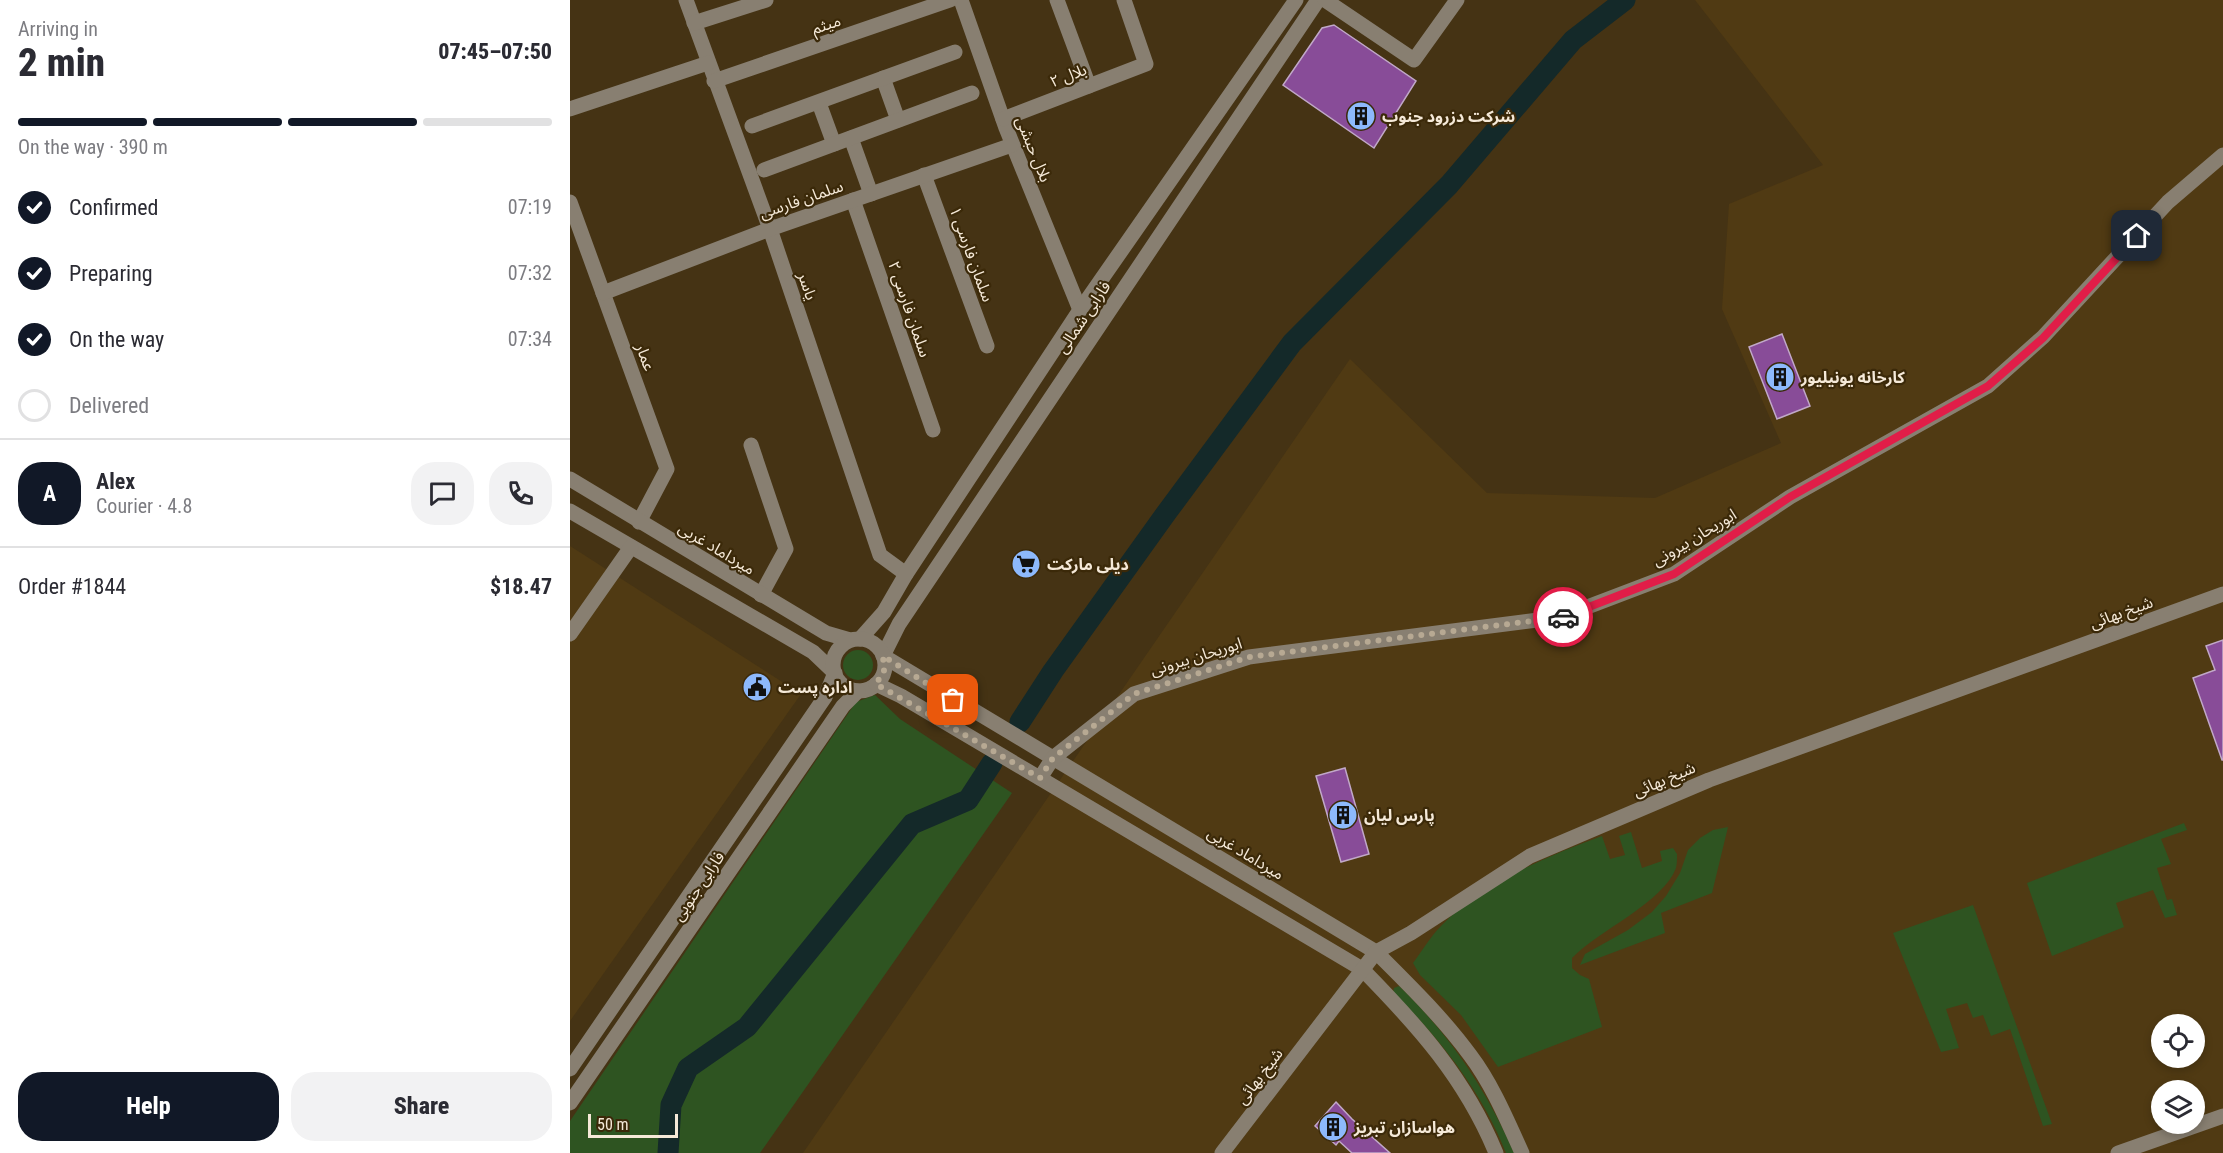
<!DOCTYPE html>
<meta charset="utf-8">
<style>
:root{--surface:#fff;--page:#f2f2f3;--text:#2b2b33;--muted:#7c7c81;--line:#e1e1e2;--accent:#111827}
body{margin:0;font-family:"Roboto Condensed","Noto Sans Arabic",sans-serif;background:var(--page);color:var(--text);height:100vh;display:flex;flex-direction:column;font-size:22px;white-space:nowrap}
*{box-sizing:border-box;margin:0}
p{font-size:20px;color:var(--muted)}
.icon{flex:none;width:33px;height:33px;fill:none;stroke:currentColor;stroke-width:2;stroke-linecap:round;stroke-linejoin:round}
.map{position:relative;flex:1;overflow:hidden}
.drawer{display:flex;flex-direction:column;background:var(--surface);width:570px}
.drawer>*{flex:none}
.buttons{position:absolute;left:1581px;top:1014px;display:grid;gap:12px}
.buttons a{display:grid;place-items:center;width:54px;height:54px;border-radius:50%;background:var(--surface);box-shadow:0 3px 9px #0003;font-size:30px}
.scale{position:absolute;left:18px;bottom:15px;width:90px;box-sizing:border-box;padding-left:6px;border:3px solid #f5e9d8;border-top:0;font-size:16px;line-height:21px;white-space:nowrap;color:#f5e9d8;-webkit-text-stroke:4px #3b2909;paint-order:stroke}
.pin{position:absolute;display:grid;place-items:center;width:51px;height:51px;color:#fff;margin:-26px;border-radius:12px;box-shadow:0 3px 9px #0006}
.courier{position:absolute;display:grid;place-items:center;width:60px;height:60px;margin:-30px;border:4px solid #e11d48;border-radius:50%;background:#fff;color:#222;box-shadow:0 2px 8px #0007}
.overview em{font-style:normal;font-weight:800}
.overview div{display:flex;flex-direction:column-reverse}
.overview{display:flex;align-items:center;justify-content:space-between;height:102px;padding:0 18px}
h1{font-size:39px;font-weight:800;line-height:45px}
.bar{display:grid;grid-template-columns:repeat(4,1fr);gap:9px 6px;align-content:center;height:72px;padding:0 18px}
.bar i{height:8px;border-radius:4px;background:var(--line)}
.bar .selected{background:var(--accent)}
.bar p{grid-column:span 4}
.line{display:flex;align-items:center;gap:15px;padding:0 18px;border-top:2px solid var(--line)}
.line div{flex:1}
.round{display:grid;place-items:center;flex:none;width:63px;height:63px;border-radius:24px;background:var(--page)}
ol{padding:0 18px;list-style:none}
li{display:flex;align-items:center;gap:18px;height:66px}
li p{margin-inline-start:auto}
li .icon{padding:6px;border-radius:50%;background:var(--accent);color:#fff;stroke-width:4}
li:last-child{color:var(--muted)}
li i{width:33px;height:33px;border:3px solid var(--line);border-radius:50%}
.action{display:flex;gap:12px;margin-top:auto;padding:12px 18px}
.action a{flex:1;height:69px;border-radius:24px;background:var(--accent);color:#fff;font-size:24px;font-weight:800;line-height:69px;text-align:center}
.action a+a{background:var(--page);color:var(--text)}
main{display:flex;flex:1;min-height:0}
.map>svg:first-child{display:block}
</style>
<main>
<section class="drawer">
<div class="overview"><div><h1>2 min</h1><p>Arriving in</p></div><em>07:45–07:50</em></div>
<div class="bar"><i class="selected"></i><i class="selected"></i><i class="selected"></i><i></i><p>On the way · 390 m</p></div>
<ol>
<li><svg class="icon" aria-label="check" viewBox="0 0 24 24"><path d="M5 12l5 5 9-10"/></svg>Confirmed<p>07:19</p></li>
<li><svg class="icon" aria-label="check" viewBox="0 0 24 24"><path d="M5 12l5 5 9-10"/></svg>Preparing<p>07:32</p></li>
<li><svg class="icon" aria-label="check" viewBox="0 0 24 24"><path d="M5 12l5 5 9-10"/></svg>On the way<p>07:34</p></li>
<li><i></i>Delivered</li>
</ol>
<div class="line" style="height:108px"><b class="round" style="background:var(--accent);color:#fff">A</b><div><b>Alex</b><p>Courier · 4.8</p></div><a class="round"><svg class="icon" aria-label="chat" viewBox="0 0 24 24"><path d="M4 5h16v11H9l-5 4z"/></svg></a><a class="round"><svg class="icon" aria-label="phone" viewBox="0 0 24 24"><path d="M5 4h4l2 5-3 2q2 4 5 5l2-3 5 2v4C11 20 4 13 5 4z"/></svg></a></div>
<div class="line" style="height:78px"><div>Order #1844</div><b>$18.47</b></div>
<div class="action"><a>Help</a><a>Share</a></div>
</section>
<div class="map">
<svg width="1653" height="1153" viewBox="0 0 1653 1153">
<rect width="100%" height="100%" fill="#453314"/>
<g fill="#503a13" fill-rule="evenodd">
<path d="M1125,0H1653V1153H233L780,359L917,493L1085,498L1211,443L1152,309L1159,204L1253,165ZM1592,1024H1624V1058H1592ZM1592,1090H1624V1124H1592Z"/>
<polygon points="0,546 231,694 0,1021"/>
</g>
<g fill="#2e5421">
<circle cx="288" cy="665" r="15"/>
<polygon points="305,695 330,719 442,793 190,1153 0,1153 0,1121 286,702"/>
<polygon points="1614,823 1617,830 1591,839 1601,864 1587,868 1597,900 1602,899 1607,915 1595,918 1583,890 1546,903 1554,927 1482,956 1457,883"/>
<polygon points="1158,827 1142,893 1091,913 1095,933 1010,965 1015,954 1058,930 1082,912 1096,896 1110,873 1118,850 1130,838 1143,830"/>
<path d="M1061,832L1072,868L1092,861L1090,851L1103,848L1107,854C1107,858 1107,864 1106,868C1094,902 1028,931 1002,958V968L1010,975L1019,979L1032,1027L928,1067L891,1015L850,975L843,963C852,951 860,937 871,926C913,882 976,857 1032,836L1040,859L1055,855L1049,836Z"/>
<polygon points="1403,905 1482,1124 1473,1126 1440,1029 1421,1036 1413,1015 1403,1018 1397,1003 1376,1009 1389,1048 1371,1052 1323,933"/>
<path d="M829,986C880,1035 916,1089 944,1153H936C912,1091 870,1039 823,992L824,988Z"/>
</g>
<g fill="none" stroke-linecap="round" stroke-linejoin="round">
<g stroke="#142929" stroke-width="21">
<polyline points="450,722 483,671 597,512 722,343 879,185 1003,40 1055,0"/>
<polyline points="98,1153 101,1105 118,1068 177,1027 342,824 398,800 422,763"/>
</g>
</g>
<g fill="#884c98" stroke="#c1a8c8" stroke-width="1.5">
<polygon points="764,25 846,81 804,148 713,85 752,28"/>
<polygon points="1212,334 1240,406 1207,419 1179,347"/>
<polygon points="1653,640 1653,760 1652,760 1623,678 1645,670 1636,646"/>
<polygon points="775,768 799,854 771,862 746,776"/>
<polygon points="766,1102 782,1119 820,1153 782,1153 769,1141 766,1145 745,1126"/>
</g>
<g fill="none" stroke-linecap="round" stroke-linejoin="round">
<g stroke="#887f71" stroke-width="15">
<polyline points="116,0 200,229 310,555 336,574"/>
<polyline points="391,0 436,128 510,310"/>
<polyline points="487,0 519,86"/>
<path d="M748,0L329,624L313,656L806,952C839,985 872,1017 900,1055C922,1084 937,1120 952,1153"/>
<polyline points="755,0 844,60 887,0"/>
<polyline points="124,23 196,0"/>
<polyline points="313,78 328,120"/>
<polyline points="144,81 380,0"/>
<polyline points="249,103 264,144"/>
<polyline points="0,109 138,63"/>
<polyline points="433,119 576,64 554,0"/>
<polyline points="182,126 385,52"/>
<polyline points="281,138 301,194"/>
<polyline points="194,170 402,93"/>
<polyline points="354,175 417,346"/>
<polyline points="283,200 363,430"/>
<polyline points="0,202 97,469 69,522"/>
<polyline points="33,293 200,229 442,145"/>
<polyline points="181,445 216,549 191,595"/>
<polyline points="0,479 256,633 280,640"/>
<polyline points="0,511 243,652 265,673 255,697 0,1069"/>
<polyline points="0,634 61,547"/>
<polyline points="290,639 314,612 336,574 510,310 726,0"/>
<circle cx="289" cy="665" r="26"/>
<path d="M306,684L331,696L792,969C848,1026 895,1078 926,1153"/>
<polyline points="470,778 483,758 564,694 679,657 991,617 1104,574 1220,497 1418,386 1473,337 1598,202 1653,155"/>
<polyline points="0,1103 273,706 288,691"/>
<polyline points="652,1153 806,952 841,933 960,856 1139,780 1653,594"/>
<polyline points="1548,1153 1653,1116"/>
</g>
</g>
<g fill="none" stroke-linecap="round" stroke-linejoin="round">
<polyline stroke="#b7a993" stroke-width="6" stroke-dasharray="0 10.8" points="383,700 313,656 314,671 306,684 470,778 483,758 564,694 679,657 993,617"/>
<polyline stroke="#e11d48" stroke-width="8" points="993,617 1104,574 1220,497 1418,386 1473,338 1567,236"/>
</g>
<defs>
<g id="building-disc" transform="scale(1.5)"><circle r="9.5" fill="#8db9fc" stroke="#3b2909"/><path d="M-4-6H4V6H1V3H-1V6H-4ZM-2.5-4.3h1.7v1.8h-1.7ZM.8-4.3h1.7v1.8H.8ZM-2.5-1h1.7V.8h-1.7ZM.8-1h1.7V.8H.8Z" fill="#111"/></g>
<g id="supermarket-disc" transform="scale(1.5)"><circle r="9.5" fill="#8db9fc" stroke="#3b2909"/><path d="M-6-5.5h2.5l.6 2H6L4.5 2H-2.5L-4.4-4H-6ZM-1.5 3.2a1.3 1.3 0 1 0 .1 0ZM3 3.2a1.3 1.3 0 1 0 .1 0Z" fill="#111"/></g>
<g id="civic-disc" transform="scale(1.5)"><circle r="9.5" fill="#8db9fc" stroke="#3b2909"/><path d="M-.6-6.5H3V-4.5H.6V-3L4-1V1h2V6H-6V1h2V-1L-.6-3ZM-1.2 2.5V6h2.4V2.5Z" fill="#111"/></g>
</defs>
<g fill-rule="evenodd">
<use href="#building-disc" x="791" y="116"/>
<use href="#building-disc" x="1210" y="377"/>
<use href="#supermarket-disc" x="456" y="564"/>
<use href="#civic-disc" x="187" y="687"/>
<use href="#building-disc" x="773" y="815"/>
<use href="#building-disc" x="763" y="1127"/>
</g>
<g text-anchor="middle" stroke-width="4.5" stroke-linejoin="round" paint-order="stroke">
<g font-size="16" fill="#f5e9d8" stroke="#3b2909">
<text transform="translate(256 24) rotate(-19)" y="6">میثم</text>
<text transform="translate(498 75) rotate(-21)" y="6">بلال ۲</text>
<text transform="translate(464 149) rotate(68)" y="6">بلال حبشی</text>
<text transform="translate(231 199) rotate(-19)" y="6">سلمان فارسی</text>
<text transform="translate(402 254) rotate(70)" y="6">سلمان فارسی ۱</text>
<text transform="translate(238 286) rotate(71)" y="6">یاسر</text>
<text transform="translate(340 309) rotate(71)" y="6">سلمان فارسی ۲</text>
<text transform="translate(513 317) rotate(-56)" y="6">فارابی شمالی</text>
<text transform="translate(76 357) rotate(70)" y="6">عمار</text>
<text transform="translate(1124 537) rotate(-31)" y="6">ابوریحان بیرونی</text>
<text transform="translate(147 548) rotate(31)" y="6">میرداماد غربی</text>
<text transform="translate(1551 612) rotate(-20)" y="6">شیخ بهائی</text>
<text transform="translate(626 656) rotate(-17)" y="6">ابوریحان بیرونی</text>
<text transform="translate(1094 779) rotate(-23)" y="6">شیخ بهائی</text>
<text transform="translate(676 853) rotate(31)" y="6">میرداماد غربی</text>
<text transform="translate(128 886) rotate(-56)" y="6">فارابی جنوبی</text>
<text transform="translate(689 1076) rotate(-53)" y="6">شیخ بهائی</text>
</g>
<g font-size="16" font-weight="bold" fill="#f5e9d8" stroke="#3b2909" text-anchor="start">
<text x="812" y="122">شرکت دزرود جنوب</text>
<text x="1231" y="383">کارخانه یونیلیور</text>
<text x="477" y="570">دیلی مارکت</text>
<text x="208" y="693">اداره پست</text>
<text x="794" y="821">پارس لیان</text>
<text x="784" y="1133">هواسازان تبریز</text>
</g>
</g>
</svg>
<div class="buttons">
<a><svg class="icon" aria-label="locate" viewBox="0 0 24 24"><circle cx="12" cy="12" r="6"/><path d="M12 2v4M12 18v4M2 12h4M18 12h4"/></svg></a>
<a><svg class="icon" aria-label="layers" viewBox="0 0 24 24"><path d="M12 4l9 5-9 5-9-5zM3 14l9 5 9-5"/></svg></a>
</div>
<div class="scale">50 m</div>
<div class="pin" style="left:383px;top:700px;background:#ea580c"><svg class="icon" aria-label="bag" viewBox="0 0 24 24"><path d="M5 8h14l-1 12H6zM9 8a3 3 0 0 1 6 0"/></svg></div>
<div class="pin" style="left:1567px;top:236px;background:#1f2937"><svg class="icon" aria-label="home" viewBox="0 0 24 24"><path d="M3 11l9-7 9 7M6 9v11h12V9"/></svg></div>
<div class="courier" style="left:993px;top:617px"><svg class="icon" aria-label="car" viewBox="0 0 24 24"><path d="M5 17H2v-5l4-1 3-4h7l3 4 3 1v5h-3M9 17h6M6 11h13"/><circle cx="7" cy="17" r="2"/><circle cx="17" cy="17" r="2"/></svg></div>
</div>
</main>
